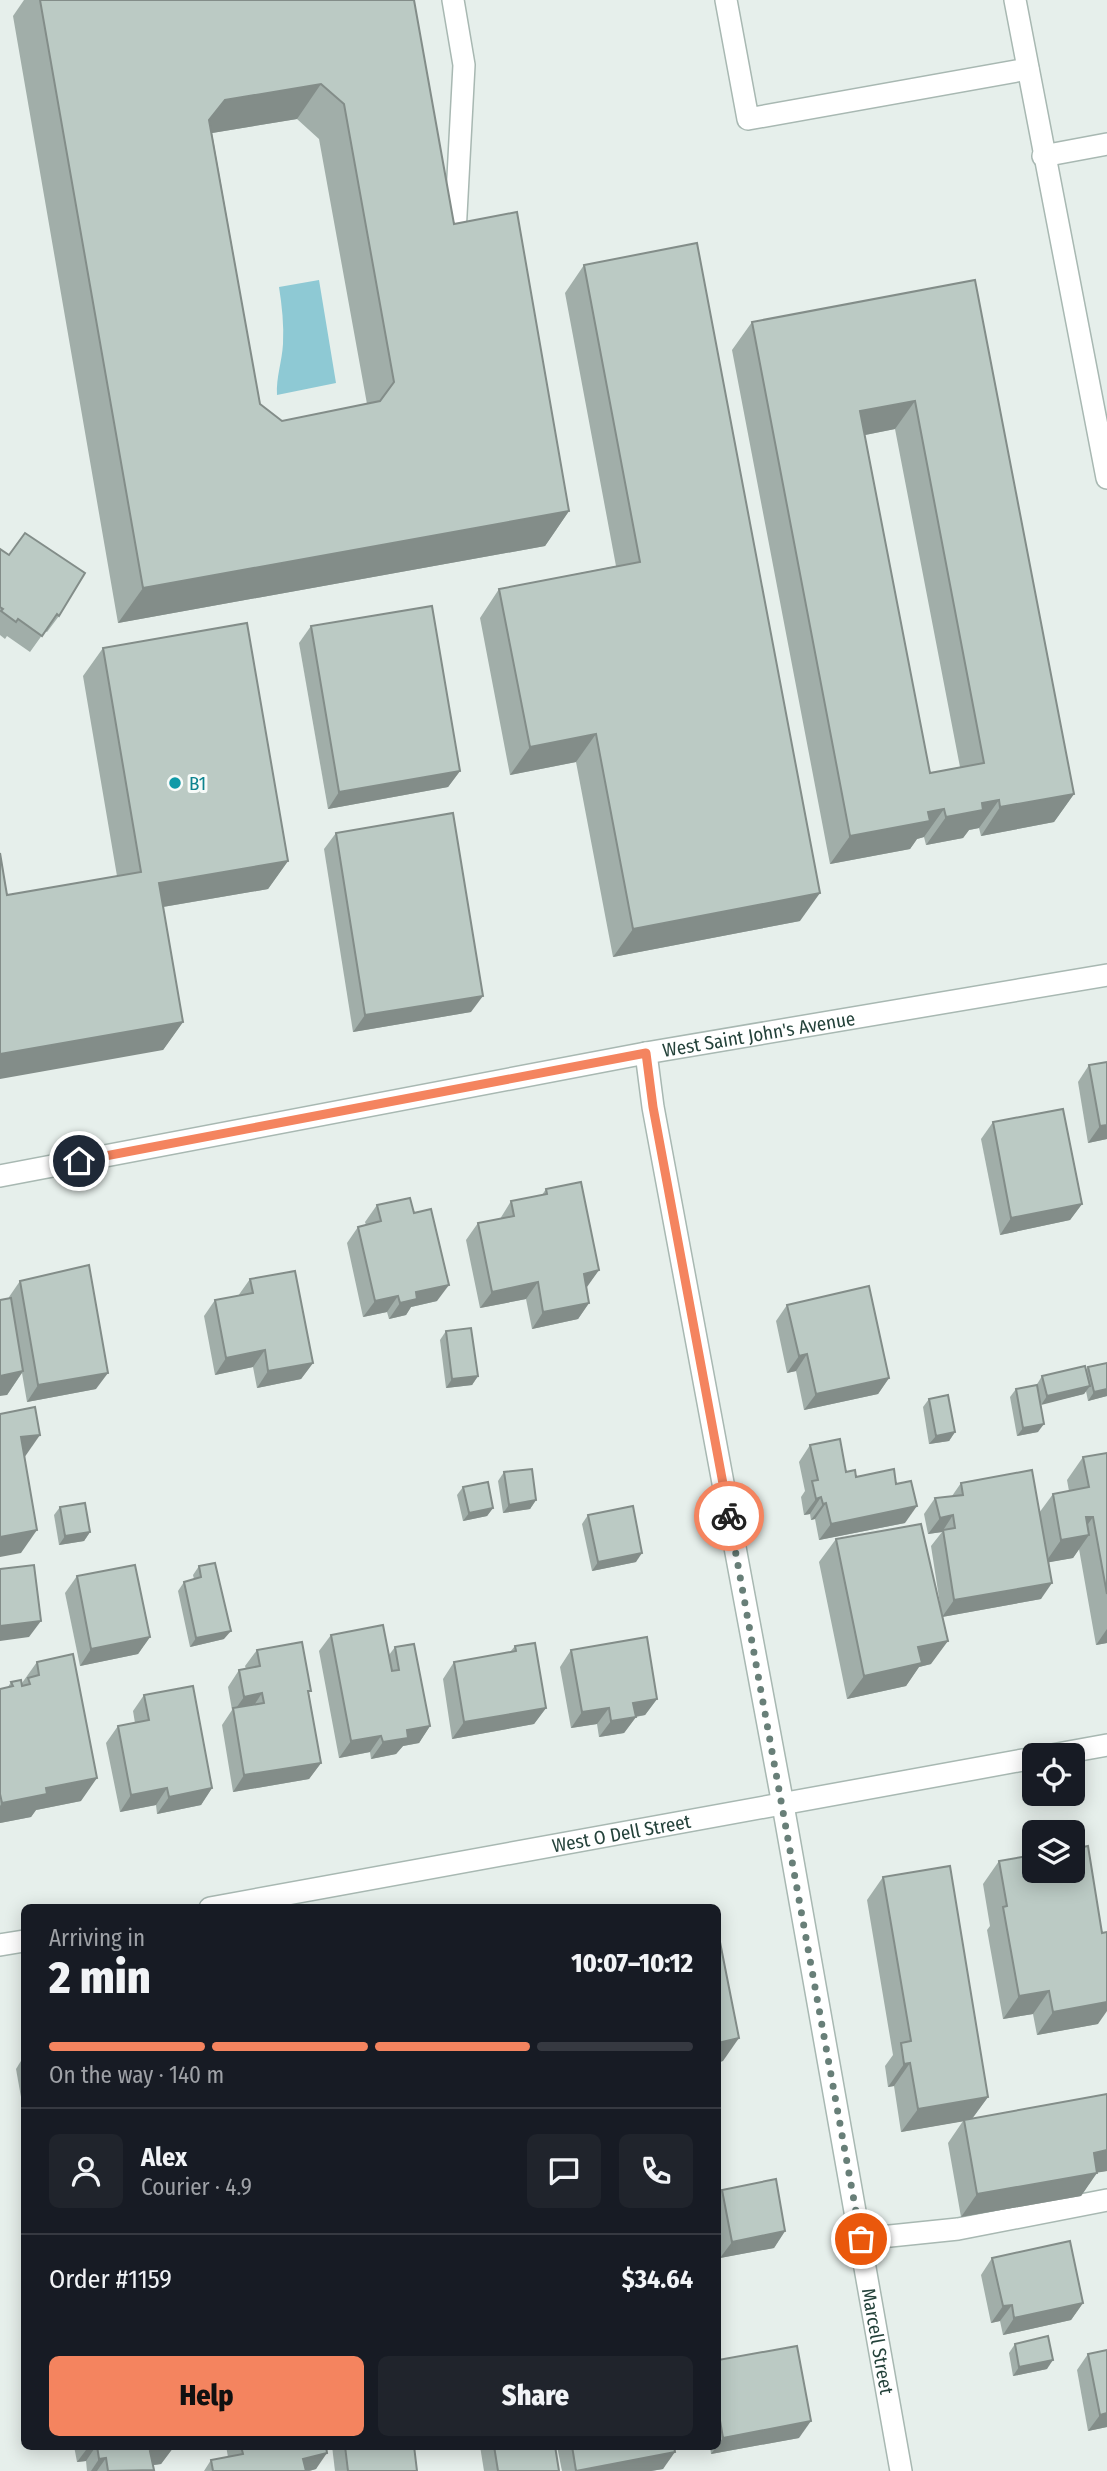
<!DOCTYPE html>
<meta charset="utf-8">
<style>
:root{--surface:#171b24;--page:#20242c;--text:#f1f3f6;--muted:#9ea1a6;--line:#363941;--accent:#f4845f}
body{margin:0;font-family:"Fira Sans Condensed",sans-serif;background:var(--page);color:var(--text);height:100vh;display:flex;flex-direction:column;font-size:26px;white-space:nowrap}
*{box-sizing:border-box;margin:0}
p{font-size:23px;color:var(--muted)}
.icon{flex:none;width:38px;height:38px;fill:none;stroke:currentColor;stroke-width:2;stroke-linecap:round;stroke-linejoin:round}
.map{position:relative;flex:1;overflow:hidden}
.panel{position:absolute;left:21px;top:1904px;width:700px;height:546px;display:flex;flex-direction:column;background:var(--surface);border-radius:10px;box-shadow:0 4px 18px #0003}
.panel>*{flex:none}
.fabs{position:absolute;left:1022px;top:1743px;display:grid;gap:14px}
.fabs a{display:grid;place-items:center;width:63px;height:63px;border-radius:10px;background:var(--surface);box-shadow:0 4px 18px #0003;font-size:35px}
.pin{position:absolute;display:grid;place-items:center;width:60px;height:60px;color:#fff;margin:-30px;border:4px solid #fff;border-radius:50%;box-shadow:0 2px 7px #0007}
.courier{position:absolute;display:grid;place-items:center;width:70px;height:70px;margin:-35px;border:5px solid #f4845f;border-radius:50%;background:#fff;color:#222;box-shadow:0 2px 9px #0007}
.headline em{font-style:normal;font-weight:800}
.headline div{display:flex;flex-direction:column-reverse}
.headline{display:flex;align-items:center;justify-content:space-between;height:119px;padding:0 28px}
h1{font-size:46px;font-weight:800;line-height:52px}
.bar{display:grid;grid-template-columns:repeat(4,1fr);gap:10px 7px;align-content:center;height:84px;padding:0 28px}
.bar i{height:9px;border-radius:5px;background:var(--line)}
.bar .on{background:var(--accent)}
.bar p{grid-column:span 4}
.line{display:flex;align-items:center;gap:18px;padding:0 28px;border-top:2px solid var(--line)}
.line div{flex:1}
.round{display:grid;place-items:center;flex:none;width:74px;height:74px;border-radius:10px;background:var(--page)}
.cta{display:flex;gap:14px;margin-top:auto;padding:14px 28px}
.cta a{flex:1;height:80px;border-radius:10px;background:var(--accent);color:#111;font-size:28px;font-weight:800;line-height:80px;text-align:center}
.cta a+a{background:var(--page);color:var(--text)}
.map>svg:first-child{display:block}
</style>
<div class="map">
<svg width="1107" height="2471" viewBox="0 0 1107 2471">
<rect width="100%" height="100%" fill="#e6efeb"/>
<path fill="#8ec9d4" d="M319,280L336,383L277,395C276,377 282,362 283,344C284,325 282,306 279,287Z"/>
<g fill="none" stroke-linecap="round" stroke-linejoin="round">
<g stroke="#a8b8b2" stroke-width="24">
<g id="service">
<polyline points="453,0 464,65 454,252"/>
<polyline points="726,0 748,119 1028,69"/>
<polyline points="1015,0 1107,478"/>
<polyline points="1043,156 1107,144"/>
<polyline points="861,2239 958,2229 1107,2200"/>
</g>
</g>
<g stroke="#a8b8b2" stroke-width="24">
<g id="minor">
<path id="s1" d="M646,1053L653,1107L783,1805L901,2471"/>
<polyline points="1052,1755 1107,1745"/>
<path id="s2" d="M210,1908L1034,1758"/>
<polyline points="0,1945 24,1941"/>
</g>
</g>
<g stroke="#a8b8b2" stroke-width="24">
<g id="tertiary">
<path id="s3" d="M0,1176L646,1053L1107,975"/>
</g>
</g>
<use href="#service" stroke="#fff" stroke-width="21"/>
<use href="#minor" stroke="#fff" stroke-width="21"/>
<use href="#tertiary" stroke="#fff" stroke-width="21"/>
</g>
<g fill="#a1aea9" fill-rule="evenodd">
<path d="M24,0H414L454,224L569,511L545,546L118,623L13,16ZM297,119L319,139L367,404L282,421L260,404L212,133Z"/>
<polygon points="584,265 800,921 613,957 576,762 510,775 480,618 499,589 616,566 565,293"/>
<path d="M975,280L1074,794L1054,822L981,836L979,828L969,830L963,838L926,845L924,837L917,839L910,849L830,864L732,350L752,322ZM895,429L960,767L930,773L865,435Z"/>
<polygon points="0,549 59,616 47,632 45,631 30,652 7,636 5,639 0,635"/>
<polygon points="311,626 460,771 448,787 328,809 299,643"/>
<polygon points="103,648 288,861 268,889 163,907 183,1022 163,1050 7,895 117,876 83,676"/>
<polygon points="336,833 471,1012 353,1032 324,849"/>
<polygon points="1089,1065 1107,1139 1088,1143 1078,1082"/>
<polygon points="993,1122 1082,1204 1070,1220 1000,1235 981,1139"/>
<polygon points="546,1189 599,1270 586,1287 589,1303 578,1319 532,1329 526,1299 480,1308 466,1240 478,1223 500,1219 511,1201 542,1195"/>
<polygon points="377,1205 437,1301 411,1307 406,1315 389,1319 387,1312 363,1317 347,1243 358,1227 366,1225 365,1222"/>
<polygon points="250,1279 313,1363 301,1379 257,1388 253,1367 215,1375 204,1316 215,1300 238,1296"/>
<polygon points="20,1281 96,1389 27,1402 22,1373 7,1395 9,1297"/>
<polygon points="787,1305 889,1378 878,1394 804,1410 796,1371 787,1373 776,1321"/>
<polygon points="446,1331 478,1376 472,1385 446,1388 440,1340"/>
<polygon points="1107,1363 1107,1396 1088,1401 1086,1391 1084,1394 1041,1404 1038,1432 1017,1436 1010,1397 1016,1389 1036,1386 1042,1376 1086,1370 1088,1367"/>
<polygon points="929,1399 955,1432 949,1441 929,1444 923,1407"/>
<polygon points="810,1445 846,1472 856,1477 896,1484 905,1523 819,1540 815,1519 811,1520 810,1514 804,1515 801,1497 805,1491 799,1462"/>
<polygon points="1107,1453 1107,1643 1096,1645 1079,1549 1073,1558 1049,1562 1041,1599 942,1617 931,1546 942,1532 928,1534 924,1514 935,1498 952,1496 961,1483 1039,1513 1053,1494 1069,1491 1067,1480 1083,1457"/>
<polygon points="504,1472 536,1500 530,1509 503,1513 498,1481"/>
<polygon points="463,1487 493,1508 487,1516 463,1521 457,1495"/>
<polygon points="60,1507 90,1532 84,1541 59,1545 54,1515"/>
<polygon points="588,1515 636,1562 592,1571 582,1524"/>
<polygon points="836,1539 931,1664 919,1667 906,1686 847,1699 819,1562"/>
<polygon points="199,1566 224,1639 190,1647 178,1591 184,1582 194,1579 193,1575"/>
<polygon points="77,1576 150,1637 138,1654 80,1666 65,1593"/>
<polygon points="331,1635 389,1655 395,1647 430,1726 419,1743 403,1746 396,1754 371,1759 370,1752 339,1758 319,1651"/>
<polygon points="515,1646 546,1708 534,1724 452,1739 443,1679 454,1662 510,1652"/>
<polygon points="257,1650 309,1694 321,1763 309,1779 233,1792 222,1725 232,1710 228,1687 239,1670 246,1669 245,1666"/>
<polygon points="571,1650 657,1699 645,1715 636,1717 624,1733 599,1737 597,1724 571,1728 560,1667"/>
<polygon points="37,1662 81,1801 36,1810 31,1817 0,1823 0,1689 8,1687 11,1682 22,1683"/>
<polygon points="144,1695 212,1788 201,1805 157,1814 156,1805 120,1812 106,1743 118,1726 135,1723 133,1711"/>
<polygon points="999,1861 1102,1933 1098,2024 1037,2035 1033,2014 1003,2019 987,1930 990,1926 983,1884"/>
<polygon points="883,1877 988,2097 972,2119 1107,2094 1107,2171 1097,2172 1081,2196 961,2217 948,2143 963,2121 901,2132 894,2086 888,2087 885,2066 893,2055 867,1900"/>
<polygon points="24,2056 24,2114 16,2069"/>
<polygon points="722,2190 785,2231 774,2248 720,2258 718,2244 718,2196"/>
<polygon points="992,2258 1083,2303 1071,2320 1003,2335 1000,2321 991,2323 981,2275"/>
<polygon points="1015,2344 1047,2369 1013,2376 1009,2353"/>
<polygon points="1088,2354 1107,2427 1088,2431 1077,2370"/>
<polygon points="718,2360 799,2438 711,2454 710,2446 718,2446"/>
<polygon points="74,2446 173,2446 173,2448 161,2464 153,2465 153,2471 87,2471 86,2461 77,2462"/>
<polygon points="226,2446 326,2446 316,2469 309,2471 204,2471 211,2460 228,2457"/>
<polygon points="332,2446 414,2446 417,2471 335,2471"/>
<polygon points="480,2446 555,2446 559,2471 484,2471"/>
<polygon points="557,2446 674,2446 663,2469 651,2471 562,2471"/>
</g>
<g fill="#838d89">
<polygon points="321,84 297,119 200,135 209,120 225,100"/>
<polygon points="915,401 895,429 840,440 860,411"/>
<polygon points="569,511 545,546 118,623 143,588"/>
<polygon points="596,734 576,762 510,775 530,747"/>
<polygon points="460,771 448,787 328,809 339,792"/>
<polygon points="1074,794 1054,822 981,836 1000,807"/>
<polygon points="999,800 979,828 969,830 963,838 926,845 946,817 982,803"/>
<polygon points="944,809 924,837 917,839 910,849 830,864 850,836 928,812"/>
<polygon points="288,861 268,889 139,911 159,883"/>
<polygon points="820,893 800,921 613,957 633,929"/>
<polygon points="483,996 471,1012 353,1032 365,1015"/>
<polygon points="183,1022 163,1050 0,1079 0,1054"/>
<polygon points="1107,1125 1107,1139 1088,1143 1100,1126"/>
<polygon points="1082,1204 1070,1220 1000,1235 1011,1218"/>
<polygon points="599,1270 587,1287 572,1290 584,1274"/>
<polygon points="538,1282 526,1299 480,1308 492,1292"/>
<polygon points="449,1285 437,1301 411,1307 406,1315 389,1319 400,1303 416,1292"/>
<polygon points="398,1296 387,1312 363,1317 375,1301"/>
<polygon points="589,1303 578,1319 532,1329 543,1312"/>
<polygon points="265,1350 253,1367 215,1375 226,1358"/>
<polygon points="807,1354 796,1371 787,1373 799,1356"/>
<polygon points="313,1363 301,1379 257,1388 268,1371"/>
<polygon points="23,1371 7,1395 0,1396 0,1376"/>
<polygon points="108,1373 96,1389 27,1402 38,1385"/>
<polygon points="478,1376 472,1385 446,1388 452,1379"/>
<polygon points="889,1378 878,1394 804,1410 816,1394"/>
<polygon points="1090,1386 1084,1394 1041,1405 1047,1396"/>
<polygon points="1107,1389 1107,1396 1088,1401 1094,1392"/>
<polygon points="1044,1424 1038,1432 1017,1436 1023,1428"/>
<polygon points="955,1432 949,1441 929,1444 936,1436"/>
<polygon points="40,1435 24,1458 21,1437"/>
<polygon points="821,1497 810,1514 804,1515 816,1499"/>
<polygon points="536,1500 530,1509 503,1513 509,1505"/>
<polygon points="826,1503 815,1519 811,1520 823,1504"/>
<polygon points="917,1506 905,1523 819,1540 831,1524"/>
<polygon points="493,1508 487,1516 463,1521 469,1513"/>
<polygon points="953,1515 942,1532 928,1534 940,1518"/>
<polygon points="1086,1517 1093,1517 1079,1537 1089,1535 1073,1558 1045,1563 1061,1540"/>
<polygon points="37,1530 21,1553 0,1557 0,1537"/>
<polygon points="90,1532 84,1541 59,1545 65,1536"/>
<polygon points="642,1553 636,1562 592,1571 598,1562"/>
<polygon points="1052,1583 1041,1599 942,1617 954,1600"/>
<polygon points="41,1621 29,1637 0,1641 0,1626"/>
<polygon points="1107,1629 1107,1643 1096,1645"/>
<polygon points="231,1631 224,1639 190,1647 196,1638"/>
<polygon points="150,1637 138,1654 80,1666 91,1649"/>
<polygon points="948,1641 931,1664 919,1667 906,1686 847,1699 864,1676 918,1647"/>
<polygon points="262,1693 251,1710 234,1711 244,1697"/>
<polygon points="657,1699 645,1715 627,1718 636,1717 624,1733 599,1737 611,1721 633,1703"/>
<polygon points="546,1708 534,1724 452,1739 464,1722"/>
<polygon points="609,1708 597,1724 571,1728 582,1712"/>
<polygon points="430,1726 419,1743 403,1746 396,1754 371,1759 383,1742 407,1730"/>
<polygon points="381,1736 370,1752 339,1758 351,1741"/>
<polygon points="321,1763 309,1779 233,1792 244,1775"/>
<polygon points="97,1778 81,1801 36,1810 31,1817 0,1823 0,1806 2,1803 46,1788"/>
<polygon points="167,1788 156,1805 120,1812 131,1795"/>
<polygon points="212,1788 201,1805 157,1814 169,1797"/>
<polygon points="1049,1991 1033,2014 1003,2019 1019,1996"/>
<polygon points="1107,2002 1107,2011 1098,2024 1037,2035 1053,2012"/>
<polygon points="739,2038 723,2061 718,2063 718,2043"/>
<polygon points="910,2063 894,2086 888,2087 904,2064"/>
<polygon points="988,2097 971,2120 901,2132 918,2109"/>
<polygon points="1107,2150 1107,2171 1078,2176 1094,2153"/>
<polygon points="1097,2173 1081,2196 961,2217 977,2194"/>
<polygon points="785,2231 774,2248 720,2258 732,2242"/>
<polygon points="1083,2303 1071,2320 1003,2335 1014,2318"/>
<polygon points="1012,2305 1000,2321 991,2323 1003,2306"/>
<polygon points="1053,2360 1047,2369 1013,2376 1019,2367"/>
<polygon points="1107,2413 1107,2427 1088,2431 1100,2415"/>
<polygon points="811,2421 799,2438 711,2454 723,2438"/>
<polygon points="89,2446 96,2446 86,2461 77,2462"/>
<polygon points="173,2448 161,2464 139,2467 150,2451"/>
<polygon points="675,2452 663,2469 651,2471 577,2471"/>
<polygon points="327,2453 316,2469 309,2471 294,2471 303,2459"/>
<polygon points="106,2458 97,2471 91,2471 99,2459"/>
</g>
<g fill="#bbcac4" stroke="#838d89" stroke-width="2" fill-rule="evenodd">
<path d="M40,0H414L454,224L517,212L569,511L143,588ZM321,84L344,104L394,382L380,401L282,421L260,404L209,120L225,100Z"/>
<polygon points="697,243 820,893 633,929 596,734 530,747 499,589 640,562 584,265"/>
<path d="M975,280L1074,794L1000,807L999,800L982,803L983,810L946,817L944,809L928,812L930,821L850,836L752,322ZM915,401L984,763L930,773L860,411Z"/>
<polygon points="25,533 85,573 59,616 57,614 42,636 18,619 16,622 1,611 3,609 0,607 0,549 9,555"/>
<polygon points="432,606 460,771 339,792 311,626"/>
<polygon points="247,623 288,861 159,883 183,1022 0,1054 0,853 7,895 141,872 103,648"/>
<polygon points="453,813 483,996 365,1015 336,833"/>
<polygon points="1107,1062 1107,1125 1100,1126 1089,1065"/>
<polygon points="1063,1109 1082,1204 1011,1218 993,1122"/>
<polygon points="581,1182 599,1270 584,1274 589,1303 543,1312 538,1282 492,1292 478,1223 514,1216 511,1201 547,1194 546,1189"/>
<polygon points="410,1198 414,1213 431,1209 449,1285 416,1292 417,1299 400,1303 398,1296 375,1301 358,1227 381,1221 377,1205"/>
<polygon points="89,1265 108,1373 38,1385 20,1281"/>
<polygon points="295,1271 313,1363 268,1371 265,1350 226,1358 215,1300 253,1293 250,1279"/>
<polygon points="869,1286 889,1378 816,1394 807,1354 799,1356 787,1305"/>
<polygon points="11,1298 23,1371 0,1376 0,1300"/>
<polygon points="471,1328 478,1376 452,1379 446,1331"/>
<polygon points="1107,1363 1107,1389 1094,1392 1088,1367"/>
<polygon points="1085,1366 1090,1386 1047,1396 1042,1376"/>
<polygon points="1037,1385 1044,1424 1023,1428 1016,1389"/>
<polygon points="948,1395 955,1432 936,1436 929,1399"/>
<polygon points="35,1407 40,1435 21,1437 37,1530 0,1537 0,1414"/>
<polygon points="840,1439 846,1472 855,1470 856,1477 894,1469 896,1484 911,1481 917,1506 831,1524 826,1503 823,1504 821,1497 816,1499 812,1481 818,1480 810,1445"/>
<polygon points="1107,1453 1107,1594 1093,1517 1086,1517 1089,1535 1061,1540 1053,1494 1089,1487 1083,1457"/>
<polygon points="532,1469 536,1500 509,1505 504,1472"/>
<polygon points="1032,1470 1052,1583 954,1600 943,1530 955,1528 953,1515 940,1518 935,1498 963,1495 961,1483"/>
<polygon points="488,1482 493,1508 469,1513 463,1487"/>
<polygon points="85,1503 90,1532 65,1536 60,1507"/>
<polygon points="633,1506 642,1553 598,1562 588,1515"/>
<polygon points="921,1524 948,1641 918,1647 922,1663 864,1676 836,1539"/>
<polygon points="215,1563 231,1631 196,1638 184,1582 201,1577 199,1566"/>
<polygon points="34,1565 41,1621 0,1626 0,1569"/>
<polygon points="135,1565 150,1637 91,1649 77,1576"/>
<polygon points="383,1625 392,1671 399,1670 395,1647 414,1644 430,1726 407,1730 408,1738 383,1742 381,1736 351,1741 331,1635"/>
<polygon points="647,1637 657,1699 633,1703 636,1717 611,1721 609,1708 582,1712 571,1650"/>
<polygon points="302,1642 311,1691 308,1691 321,1763 244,1775 233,1708 264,1703 262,1693 244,1697 239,1670 260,1666 257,1650"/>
<polygon points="535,1643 546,1708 464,1722 454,1662 516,1651 515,1646"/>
<polygon points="73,1654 97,1778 46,1788 47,1794 2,1803 0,1794 0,1689 13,1686 11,1682 21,1680 22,1686 30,1684 28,1678 39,1675 37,1662"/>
<polygon points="193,1686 212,1788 169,1797 167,1788 131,1795 118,1726 149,1720 144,1695"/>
<polygon points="1088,1846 1102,1933 1107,1932 1107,2002 1053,2012 1049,1991 1019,1996 1003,1907 1007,1906 999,1861 1034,1855 1034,1871 1073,1871 1073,1849"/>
<polygon points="950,1866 988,2097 918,2109 910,2063 904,2064 901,2043 911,2041 883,1877"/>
<polygon points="718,1932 739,2038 718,2043"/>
<polygon points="1107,2094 1107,2150 1094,2153 1097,2173 977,2194 964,2120"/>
<polygon points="776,2179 785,2231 732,2242 722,2190"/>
<polygon points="1070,2241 1083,2303 1014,2318 1012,2305 1003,2306 992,2258"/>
<polygon points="1048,2336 1053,2360 1019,2367 1015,2344"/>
<polygon points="797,2346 811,2421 723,2438 718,2409 718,2360"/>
<polygon points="1107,2350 1107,2413 1100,2415 1088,2354"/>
<polygon points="97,2446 173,2446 173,2448 150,2451 154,2470 108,2471 106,2458 99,2459"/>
<polygon points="241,2446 326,2446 327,2453 303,2459 306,2471 213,2471 211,2460 243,2454"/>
<polygon points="345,2446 414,2446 417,2471 348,2471"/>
<polygon points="494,2446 555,2446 559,2471 498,2471"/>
<polygon points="572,2446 674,2446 675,2452 576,2471"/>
</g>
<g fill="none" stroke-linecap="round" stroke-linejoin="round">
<polyline stroke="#687f78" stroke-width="7" stroke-dasharray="0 12.6" points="729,1516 861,2239"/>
<polyline stroke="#f4845f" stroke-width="9" points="79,1161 646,1053 653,1107 729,1516"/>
</g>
<circle fill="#0f9aa8" stroke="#f7fbf9" stroke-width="2.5" cx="175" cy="783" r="7"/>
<g text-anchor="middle" stroke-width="6" stroke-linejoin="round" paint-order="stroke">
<g font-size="19" fill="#0d838f" stroke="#f7fbf9" text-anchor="start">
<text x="189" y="790">B1</text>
</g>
<g font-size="19" fill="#24423a" stroke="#f7fbf9">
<text dy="7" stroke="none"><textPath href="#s3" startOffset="772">West Saint John's Avenue</textPath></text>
<text dy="7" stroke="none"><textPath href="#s2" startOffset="418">West O Dell Street</textPath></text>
<text dy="7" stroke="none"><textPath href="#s1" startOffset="1309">Marcell Street</textPath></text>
</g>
</g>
</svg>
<div class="fabs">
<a><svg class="icon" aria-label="locate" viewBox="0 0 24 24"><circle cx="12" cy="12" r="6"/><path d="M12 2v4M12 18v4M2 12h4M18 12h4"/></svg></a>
<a><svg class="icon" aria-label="layers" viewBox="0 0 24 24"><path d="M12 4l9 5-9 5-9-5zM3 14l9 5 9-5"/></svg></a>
</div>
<div class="pin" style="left:861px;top:2239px;background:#ea580c"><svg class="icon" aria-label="bag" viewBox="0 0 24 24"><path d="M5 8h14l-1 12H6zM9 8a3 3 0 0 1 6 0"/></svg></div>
<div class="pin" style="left:79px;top:1161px;background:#1f2937"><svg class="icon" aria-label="home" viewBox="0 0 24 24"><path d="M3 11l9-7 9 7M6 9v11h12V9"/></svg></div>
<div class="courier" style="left:729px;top:1516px"><svg class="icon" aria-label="bike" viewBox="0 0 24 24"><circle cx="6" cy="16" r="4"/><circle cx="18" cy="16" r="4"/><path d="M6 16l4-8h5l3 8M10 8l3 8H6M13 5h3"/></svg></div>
<section class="panel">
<div class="headline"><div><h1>2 min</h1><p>Arriving in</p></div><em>10:07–10:12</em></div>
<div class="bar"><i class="on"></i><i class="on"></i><i class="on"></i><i></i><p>On the way · 140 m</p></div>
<div class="line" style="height:126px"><a class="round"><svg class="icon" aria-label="person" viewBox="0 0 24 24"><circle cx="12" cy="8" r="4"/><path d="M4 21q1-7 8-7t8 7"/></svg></a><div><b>Alex</b><p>Courier · 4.9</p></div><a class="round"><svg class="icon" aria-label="chat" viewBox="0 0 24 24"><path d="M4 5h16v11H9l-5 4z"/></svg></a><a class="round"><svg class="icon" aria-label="phone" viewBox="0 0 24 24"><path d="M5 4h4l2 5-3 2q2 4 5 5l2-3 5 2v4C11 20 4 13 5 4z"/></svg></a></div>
<div class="line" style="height:91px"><div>Order #1159</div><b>$34.64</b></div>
<div class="cta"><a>Help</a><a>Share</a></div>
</section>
</div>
